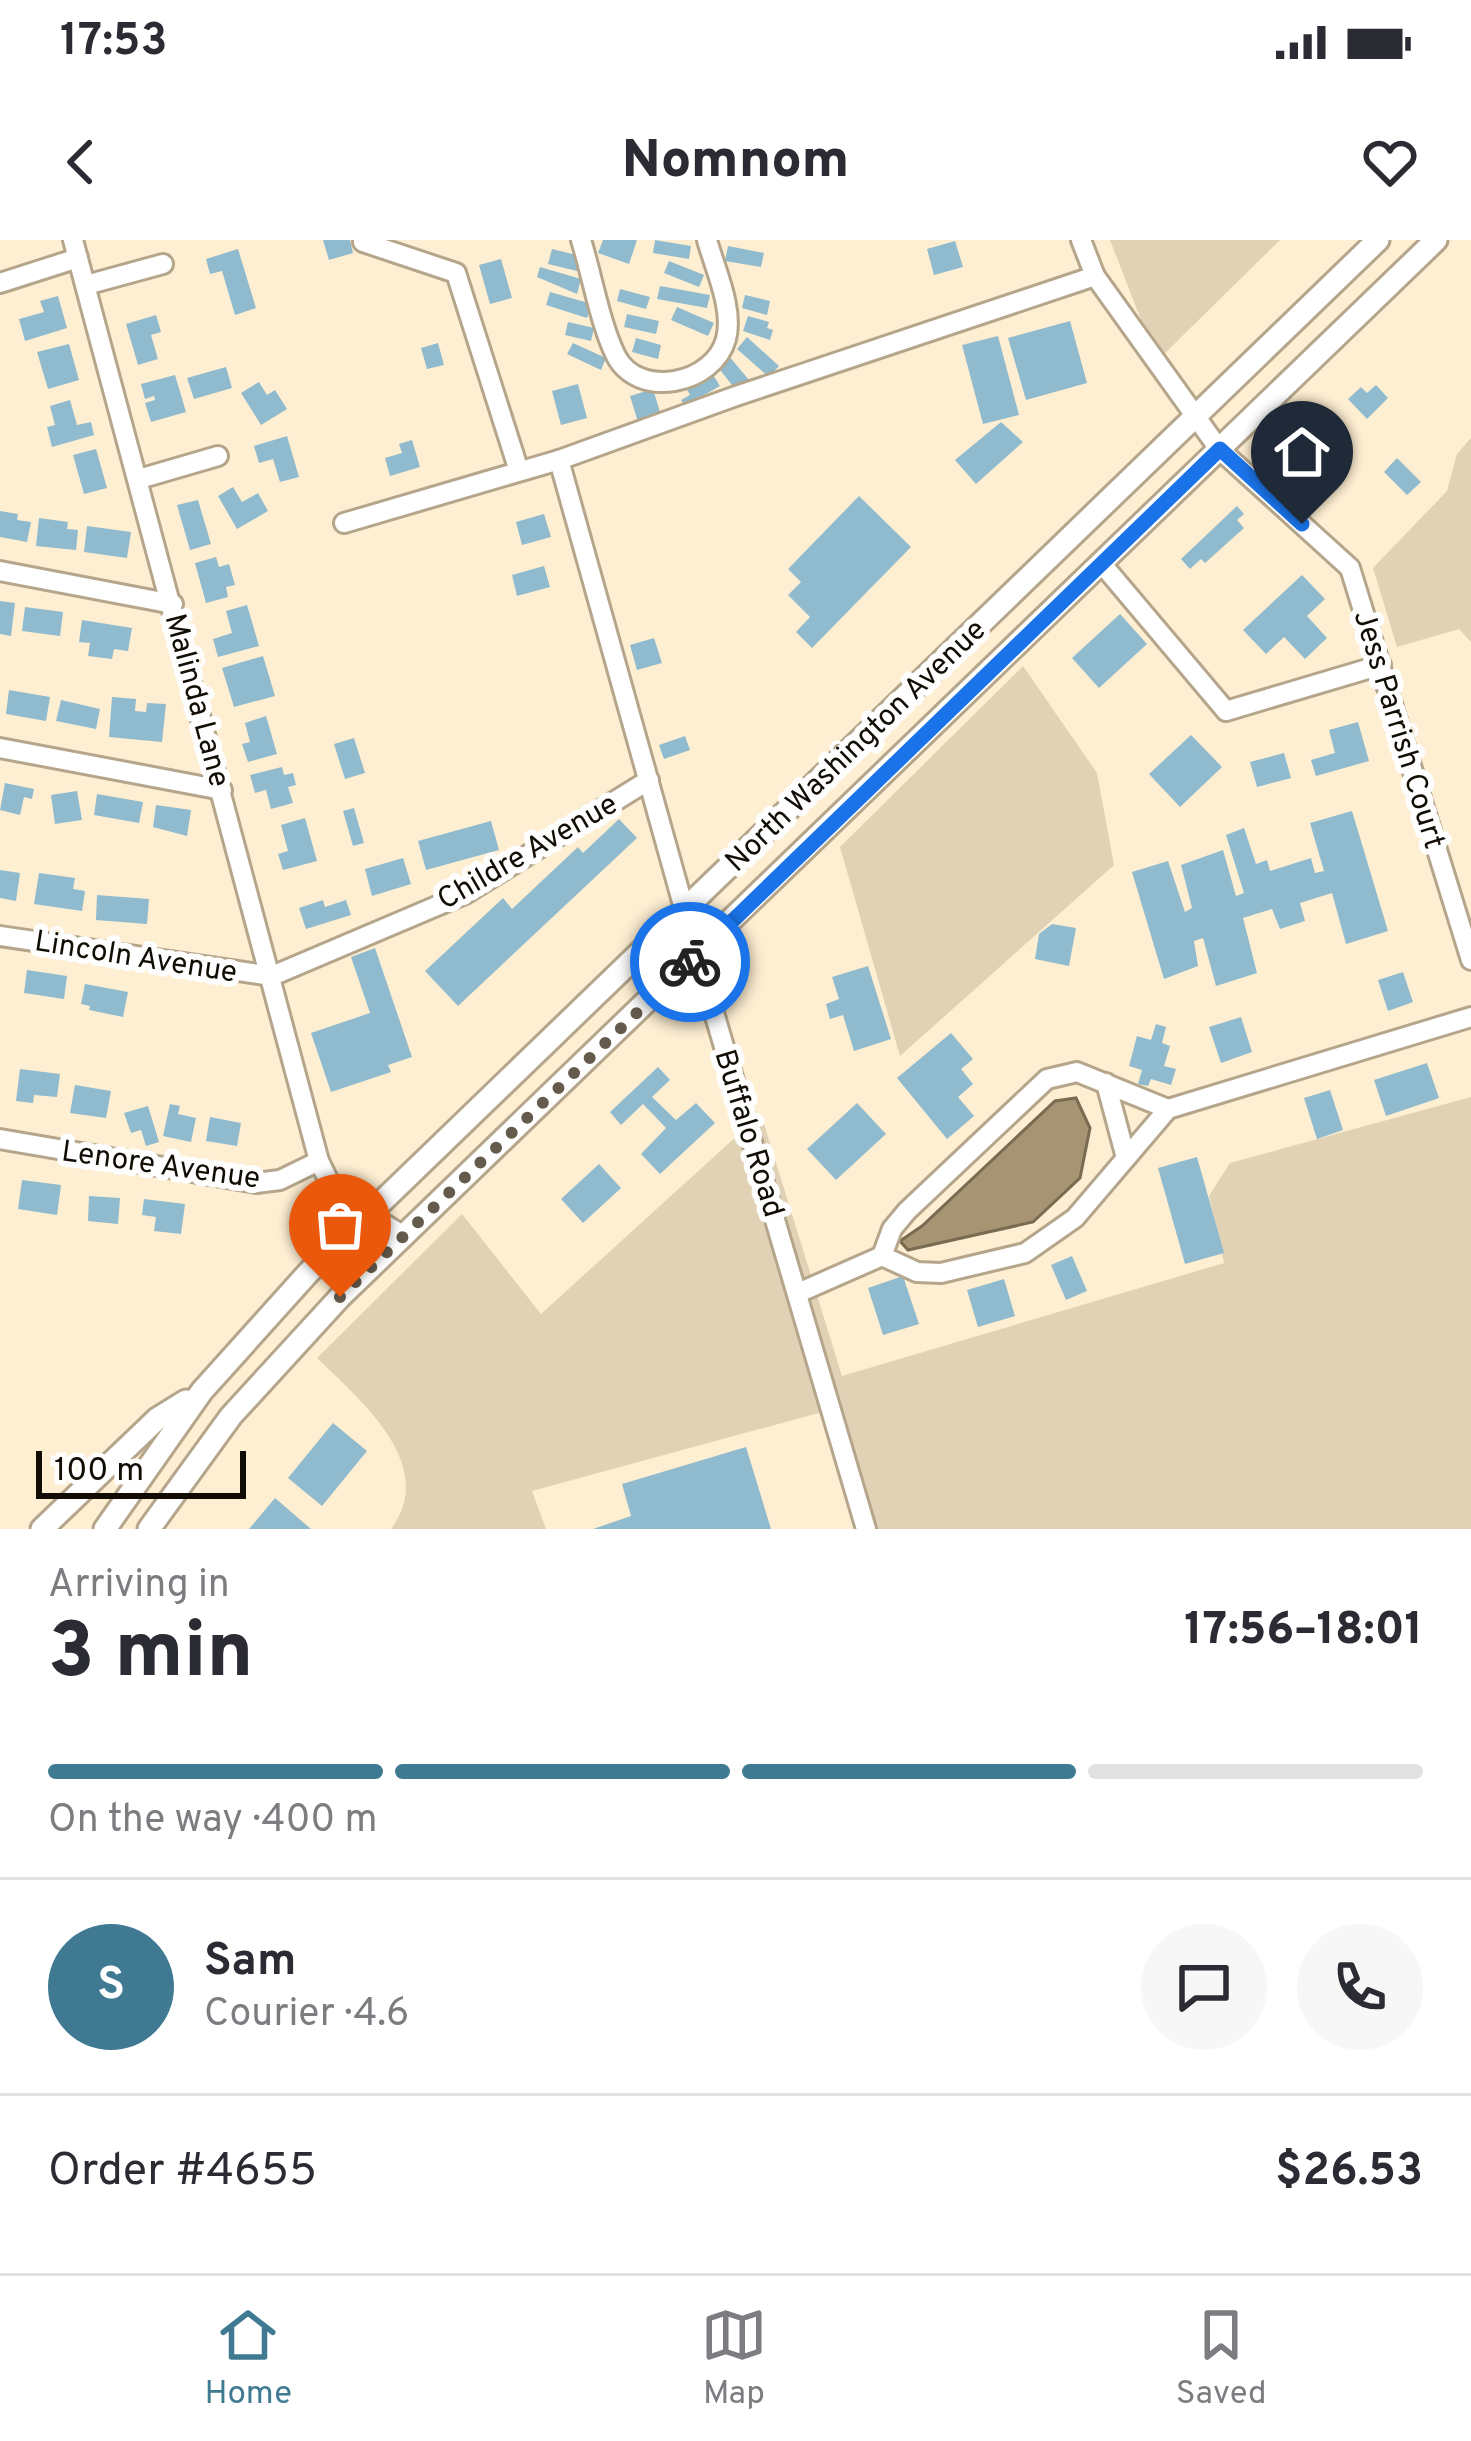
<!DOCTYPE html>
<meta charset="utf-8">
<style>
:root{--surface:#fff;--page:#f7f7f7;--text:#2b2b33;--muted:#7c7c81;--line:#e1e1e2;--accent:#3f7992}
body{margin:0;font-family:Overpass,sans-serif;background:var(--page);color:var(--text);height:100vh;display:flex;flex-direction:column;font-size:45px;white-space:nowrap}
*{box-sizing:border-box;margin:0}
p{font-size:39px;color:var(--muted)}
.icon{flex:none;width:66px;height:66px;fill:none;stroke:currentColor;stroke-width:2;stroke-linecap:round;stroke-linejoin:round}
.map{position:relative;height:1289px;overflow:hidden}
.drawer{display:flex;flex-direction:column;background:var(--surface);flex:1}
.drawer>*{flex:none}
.scale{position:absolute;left:36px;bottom:30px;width:210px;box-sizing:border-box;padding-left:12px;border:6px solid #110c04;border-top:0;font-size:33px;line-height:42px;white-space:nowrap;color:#110c04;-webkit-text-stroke:9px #fefefe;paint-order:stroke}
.pin{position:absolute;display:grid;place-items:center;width:102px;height:102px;color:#fff;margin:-123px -51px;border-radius:50% 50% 50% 0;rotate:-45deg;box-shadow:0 0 12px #0007}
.pin .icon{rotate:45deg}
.courier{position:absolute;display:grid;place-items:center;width:120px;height:120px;margin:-60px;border:9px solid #1a73e8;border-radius:50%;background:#fff;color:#222;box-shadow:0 3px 15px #0007}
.overview em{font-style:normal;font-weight:800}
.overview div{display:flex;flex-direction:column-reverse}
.overview{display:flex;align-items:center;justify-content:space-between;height:204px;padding:0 48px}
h1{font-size:78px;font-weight:800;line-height:90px}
.bar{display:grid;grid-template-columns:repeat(4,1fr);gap:18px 12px;align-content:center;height:144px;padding:0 48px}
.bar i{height:15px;border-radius:9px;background:var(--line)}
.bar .selected{background:var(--accent)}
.bar p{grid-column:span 4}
.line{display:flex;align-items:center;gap:30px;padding:0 48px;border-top:3px solid var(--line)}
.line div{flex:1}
.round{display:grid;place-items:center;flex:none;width:126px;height:126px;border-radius:63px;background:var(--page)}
.status{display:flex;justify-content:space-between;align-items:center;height:84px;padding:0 60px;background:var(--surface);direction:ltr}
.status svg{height:33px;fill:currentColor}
header{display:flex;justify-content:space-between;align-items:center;height:156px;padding:0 48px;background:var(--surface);font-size:54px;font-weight:800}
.dock{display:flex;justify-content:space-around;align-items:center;height:168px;border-top:3px solid var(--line);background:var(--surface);font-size:33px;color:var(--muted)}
.dock a{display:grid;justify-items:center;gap:6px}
.dock .selected{color:var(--accent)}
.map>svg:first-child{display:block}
</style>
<div class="status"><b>17:53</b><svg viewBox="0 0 49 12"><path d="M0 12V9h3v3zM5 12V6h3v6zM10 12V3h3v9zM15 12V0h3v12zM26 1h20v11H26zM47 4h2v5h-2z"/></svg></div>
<header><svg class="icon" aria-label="back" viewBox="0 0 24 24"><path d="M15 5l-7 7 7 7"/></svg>Nomnom<svg class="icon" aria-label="heart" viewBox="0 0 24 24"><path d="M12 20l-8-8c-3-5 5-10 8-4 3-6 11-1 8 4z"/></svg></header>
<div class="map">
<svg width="1471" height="1289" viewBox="0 0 1471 1289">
<rect width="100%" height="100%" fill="#feefd2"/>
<g fill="#e2d2b5">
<polygon points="1110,0 1280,0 1157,121"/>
<polygon points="1471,198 1471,402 1459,389 1397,407 1373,328 1447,251 1457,214"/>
<polygon points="1023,426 1097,533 1114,625 900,816 840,607"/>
<path d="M1471,857V1289H860L826,1171L532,1251L546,1289H391C439,1225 360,1160 317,1118L462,974L541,1074L761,874L842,1136L1224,1023L1209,956L1230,923Z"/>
</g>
<polygon fill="#a69472" stroke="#796b51" stroke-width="3" points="1076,858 1090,888 1080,938 1033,982 908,1010 900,1001 922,986 1055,861"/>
<g fill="#90bacd">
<polygon points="323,0 350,0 353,13 329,20"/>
<polygon points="603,0 637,0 629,24 598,13"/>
<polygon points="655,0 691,6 689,19 653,13"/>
<polygon points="955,1 963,27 934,35 927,9"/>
<polygon points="728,6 764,13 761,27 725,21"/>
<polygon points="238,9 256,68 235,75 222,31 210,34 206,19"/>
<polygon points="552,9 581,16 577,31 548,24"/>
<polygon points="501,19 512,58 490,64 479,25"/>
<polygon points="669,21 704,35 699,47 664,33"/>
<polygon points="540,27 581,39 577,54 537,37"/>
<polygon points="660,46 710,55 707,68 657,59"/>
<polygon points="620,49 650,57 646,69 617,61"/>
<polygon points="550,52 592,64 587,78 546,65"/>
<polygon points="745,55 770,61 767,75 742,68"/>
<polygon points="58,56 67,88 25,101 19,79 44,72 40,61"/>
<polygon points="677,67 714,83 708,96 671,80"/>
<polygon points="627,74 659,81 656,94 624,87"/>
<polygon points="156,75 161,92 151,95 158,119 138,125 126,84"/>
<polygon points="748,76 769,82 767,88 773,90 770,100 743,91"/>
<polygon points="1070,81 1087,143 1026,160 1008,98"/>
<polygon points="568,82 594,88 591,101 565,95"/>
<polygon points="998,96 1019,175 983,184 962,105"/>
<polygon points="747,97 779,126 769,137 737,109"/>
<polygon points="636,98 661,105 658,119 632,112"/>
<polygon points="438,103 444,125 427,129 421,108"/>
<polygon points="573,103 606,118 601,130 567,114"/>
<polygon points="69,104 79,140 48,149 37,112"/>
<polygon points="728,115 749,140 736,150 716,125"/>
<polygon points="226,127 232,148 194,159 187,138"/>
<polygon points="712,133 720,146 685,166 681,160 690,155 686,148"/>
<polygon points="175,135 186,172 151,182 145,163 155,160 154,156 145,159 141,144"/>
<polygon points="259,142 267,155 275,150 287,169 261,185 241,153"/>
<polygon points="578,144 587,178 561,185 552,151"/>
<polygon points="1376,145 1388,158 1367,179 1348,159 1361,147 1367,153"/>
<polygon points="653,149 661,175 638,182 630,156"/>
<polygon points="70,160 77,185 91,182 94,195 52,207 47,187 55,185 50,166"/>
<polygon points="1001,182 1023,202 976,244 955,220"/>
<polygon points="287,196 299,237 280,242 273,219 259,223 254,206"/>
<polygon points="412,200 420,227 390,236 385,218 402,213 399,204"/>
<polygon points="96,209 107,248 84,254 73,215"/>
<polygon points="1397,218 1421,242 1407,255 1384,232"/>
<polygon points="233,247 242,262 258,253 268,271 237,289 218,256"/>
<polygon points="859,256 911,307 812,408 796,392 810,377 788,355 801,342 788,329"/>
<polygon points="198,260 211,304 190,310 177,265"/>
<polygon points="1237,266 1244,274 1237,280 1244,288 1205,323 1201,319 1190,329 1181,319"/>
<polygon points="0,271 18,274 17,280 31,282 27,302 0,297"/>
<polygon points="544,274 551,297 522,305 516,282"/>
<polygon points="39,278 68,282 67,289 78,290 76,310 36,306"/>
<polygon points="87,286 131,292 127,318 84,312"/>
<polygon points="216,317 219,327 229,324 235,345 226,347 228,357 206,363 195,323"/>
<polygon points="544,326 550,347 517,356 512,335"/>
<polygon points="1302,335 1325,359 1307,376 1327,398 1305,419 1284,397 1266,414 1243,390"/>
<polygon points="0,361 15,363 11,396 0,394"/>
<polygon points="247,365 259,406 218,417 213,399 232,393 226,371"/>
<polygon points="25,367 63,372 60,396 22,391"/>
<polygon points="1120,374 1147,404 1099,448 1072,418"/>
<polygon points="82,380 132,388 128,411 114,409 112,419 88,416 90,403 79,402"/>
<polygon points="654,398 662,423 637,430 630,405"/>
<polygon points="263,416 275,456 234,467 222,428"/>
<polygon points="9,450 50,457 46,481 6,474"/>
<polygon points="112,457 136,459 135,471 146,472 147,463 166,464 162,502 109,497"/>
<polygon points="61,460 100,469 96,489 56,481"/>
<polygon points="266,476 277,514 248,522 242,504 250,502 245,483"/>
<polygon points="1358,482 1369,521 1316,536 1311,520 1335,513 1329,490"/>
<polygon points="1191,495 1222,527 1180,567 1149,534"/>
<polygon points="685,496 690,510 664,519 659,505"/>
<polygon points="354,498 365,533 345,539 334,504"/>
<polygon points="1284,513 1291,538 1257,547 1250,522"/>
<polygon points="282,527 284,535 293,533 296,545 288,547 293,563 271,569 266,550 255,553 250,535"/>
<polygon points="5,543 34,549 32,559 24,557 20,575 0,570"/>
<polygon points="77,551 82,580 55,584 51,555"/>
<polygon points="97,554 143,562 139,583 94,575"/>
<polygon points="156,565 191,570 187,596 153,587"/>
<polygon points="354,568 364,603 353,606 343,571"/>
<polygon points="1352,571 1388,691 1346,704 1332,653 1300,663 1305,681 1280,689 1272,669 1243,678 1257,733 1216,746 1203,698 1194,701 1198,726 1164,739 1132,632 1168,621 1185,672 1192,668 1181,625 1223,610 1236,656 1244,653 1226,595 1244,588 1256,624 1267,620 1270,631 1311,618 1315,633 1324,631 1310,583"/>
<polygon points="305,578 317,621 283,630 278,614 288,611 281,585"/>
<polygon points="619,579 637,598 458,766 425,731 503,658 512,669 578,607 583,613"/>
<polygon points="491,581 499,610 426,630 418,601"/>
<polygon points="403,618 411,644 372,656 365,629"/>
<polygon points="0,630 20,633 16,661 0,658"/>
<polygon points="39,633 75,638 73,649 85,651 82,671 34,664"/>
<polygon points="97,655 149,659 147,684 96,680"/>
<polygon points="323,660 325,667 346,660 351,675 306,689 299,668"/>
<polygon points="1052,684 1076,688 1069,726 1035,719 1039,694"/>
<polygon points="375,708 412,817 388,825 391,832 331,852 311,793 370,773 351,717"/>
<polygon points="868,726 891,799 854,811 843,775 830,779 826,764 839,759 832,737"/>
<polygon points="27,730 67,736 64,759 24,753"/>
<polygon points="1403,732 1413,762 1388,771 1378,740"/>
<polygon points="85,744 128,752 123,777 89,770 90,766 81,764"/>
<polygon points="1241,777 1252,812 1221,823 1209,787"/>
<polygon points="1156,784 1166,787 1162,803 1170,806 1164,826 1176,829 1171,845 1151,839 1148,846 1138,844 1142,830 1129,826 1137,796 1151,800"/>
<polygon points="951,793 973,819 961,829 973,844 958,857 974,876 947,899 897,838"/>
<polygon points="1427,823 1439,858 1386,876 1374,840"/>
<polygon points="658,827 670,840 652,857 676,880 696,863 715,883 660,934 641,914 666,888 643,864 621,885 610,872"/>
<polygon points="20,829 60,834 57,857 34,855 33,863 16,861"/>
<polygon points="75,845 111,851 106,878 70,873"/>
<polygon points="1330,850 1343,890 1317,899 1304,858"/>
<polygon points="857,863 886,894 836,940 807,909"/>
<polygon points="170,864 180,866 178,874 196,878 191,902 163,896"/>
<polygon points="148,866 159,902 146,906 141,890 131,893 124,873"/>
<polygon points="210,877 241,883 237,906 206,901"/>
<polygon points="1197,917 1224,1013 1185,1024 1158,928"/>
<polygon points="599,924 621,948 583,983 561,959"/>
<polygon points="22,940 61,945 57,975 18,969"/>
<polygon points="89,956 120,958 118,984 88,981"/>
<polygon points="144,959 185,964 181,994 154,991 156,977 142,975"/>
<polygon points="1072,1016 1087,1051 1066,1060 1051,1025"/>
<polygon points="903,1036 919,1084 883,1095 868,1048"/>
<polygon points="1004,1039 1015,1076 978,1087 967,1050"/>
<polygon points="333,1183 367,1211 322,1266 288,1238"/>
<polygon points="746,1207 771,1289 593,1289 631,1276 622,1244"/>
<polygon points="275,1258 311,1289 249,1289"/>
</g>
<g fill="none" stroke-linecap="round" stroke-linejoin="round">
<g stroke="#b5a68b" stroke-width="24">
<g id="minor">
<polyline points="73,0 319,921 335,954 404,996"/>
<path d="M581,0C592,35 600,84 616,116C639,160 714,144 726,99C734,69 715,29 707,0"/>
<polyline points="1081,0 1095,36 1219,209 1350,328 1471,720"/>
<polyline points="363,2 456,33 519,231"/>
<polyline points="0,43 78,18"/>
<polyline points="86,45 163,24"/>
<polyline points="559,220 697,715 866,1289"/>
<polyline points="139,239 218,216"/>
<polyline points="344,283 559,220 736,156 1095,36"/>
<polyline points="1102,324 1226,471 1381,425"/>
<polyline points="0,331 173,364"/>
<polyline points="0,508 222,550"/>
<polyline points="0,696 272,736 465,654 649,540"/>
<polyline points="1106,843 1126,918"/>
<polyline points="0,899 256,943 280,940 319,921"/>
<polyline points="882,1016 917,1032 941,1033 1025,1013 1075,978 1168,869 1471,777"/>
<polyline points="798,1053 882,1016 892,989 907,971 1047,839 1077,832 1168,869"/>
</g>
</g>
<g stroke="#b5a68b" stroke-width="27">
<g id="major">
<polyline points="42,1289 157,1179 186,1161"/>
<polyline points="105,1289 202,1151 309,1032 1378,0"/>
<polyline points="149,1289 231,1176 341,1056 1436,0"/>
</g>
</g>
<use href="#minor" stroke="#fff" stroke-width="18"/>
<use href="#major" stroke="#fff" stroke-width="21"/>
</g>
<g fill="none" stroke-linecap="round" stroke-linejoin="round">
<polyline stroke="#645b4c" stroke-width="12" stroke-dasharray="0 21.6" points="340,1057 690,722"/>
<polyline stroke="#1a73e8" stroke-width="15" points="690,722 1220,209 1302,284"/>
</g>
<g text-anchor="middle" stroke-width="12" stroke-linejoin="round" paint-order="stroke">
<g font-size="30" fill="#110c04" stroke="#fefefe">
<text transform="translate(198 460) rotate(75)" y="10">Malinda Lane</text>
<text transform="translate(1400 489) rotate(73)" y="10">Jess Parrish Court</text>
<text transform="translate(855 505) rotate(-44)" y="10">North Washington Avenue</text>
<text transform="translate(527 611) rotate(-30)" y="10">Childre Avenue</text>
<text transform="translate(136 716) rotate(9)" y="10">Lincoln Avenue</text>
<text transform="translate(750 893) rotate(73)" y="10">Buffalo Road</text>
<text transform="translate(161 924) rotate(8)" y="10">Lenore Avenue</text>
</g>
</g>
</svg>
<div class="scale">100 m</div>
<div class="pin" style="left:340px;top:1057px;background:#ea580c"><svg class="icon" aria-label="bag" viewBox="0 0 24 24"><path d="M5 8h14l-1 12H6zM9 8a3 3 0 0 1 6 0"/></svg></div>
<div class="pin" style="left:1302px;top:284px;background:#1f2937"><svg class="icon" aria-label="home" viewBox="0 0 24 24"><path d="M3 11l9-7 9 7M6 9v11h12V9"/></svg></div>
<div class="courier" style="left:690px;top:722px"><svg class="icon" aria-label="bike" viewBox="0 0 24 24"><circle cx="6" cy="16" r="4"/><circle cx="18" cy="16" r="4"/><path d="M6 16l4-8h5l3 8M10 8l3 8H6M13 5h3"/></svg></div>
</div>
<section class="drawer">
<div class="overview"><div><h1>3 min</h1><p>Arriving in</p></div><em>17:56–18:01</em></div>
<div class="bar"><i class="selected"></i><i class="selected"></i><i class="selected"></i><i></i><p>On the way · 400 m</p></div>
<div class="line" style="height:216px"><b class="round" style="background:var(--accent);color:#fff">S</b><div><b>Sam</b><p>Courier · 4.6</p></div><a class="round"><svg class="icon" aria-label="chat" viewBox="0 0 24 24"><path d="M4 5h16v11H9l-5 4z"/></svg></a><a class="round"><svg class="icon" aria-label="phone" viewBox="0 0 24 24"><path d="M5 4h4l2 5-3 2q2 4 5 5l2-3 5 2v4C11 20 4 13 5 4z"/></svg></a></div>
<div class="line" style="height:156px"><div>Order #4655</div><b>$26.53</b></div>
</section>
<nav class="dock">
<a class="selected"><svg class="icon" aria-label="home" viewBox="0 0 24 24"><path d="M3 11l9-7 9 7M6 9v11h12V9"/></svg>Home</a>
<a><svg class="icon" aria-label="map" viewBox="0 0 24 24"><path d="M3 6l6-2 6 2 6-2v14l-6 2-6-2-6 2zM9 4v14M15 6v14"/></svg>Map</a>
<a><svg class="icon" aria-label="saved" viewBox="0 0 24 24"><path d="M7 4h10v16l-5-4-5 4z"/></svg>Saved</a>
</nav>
